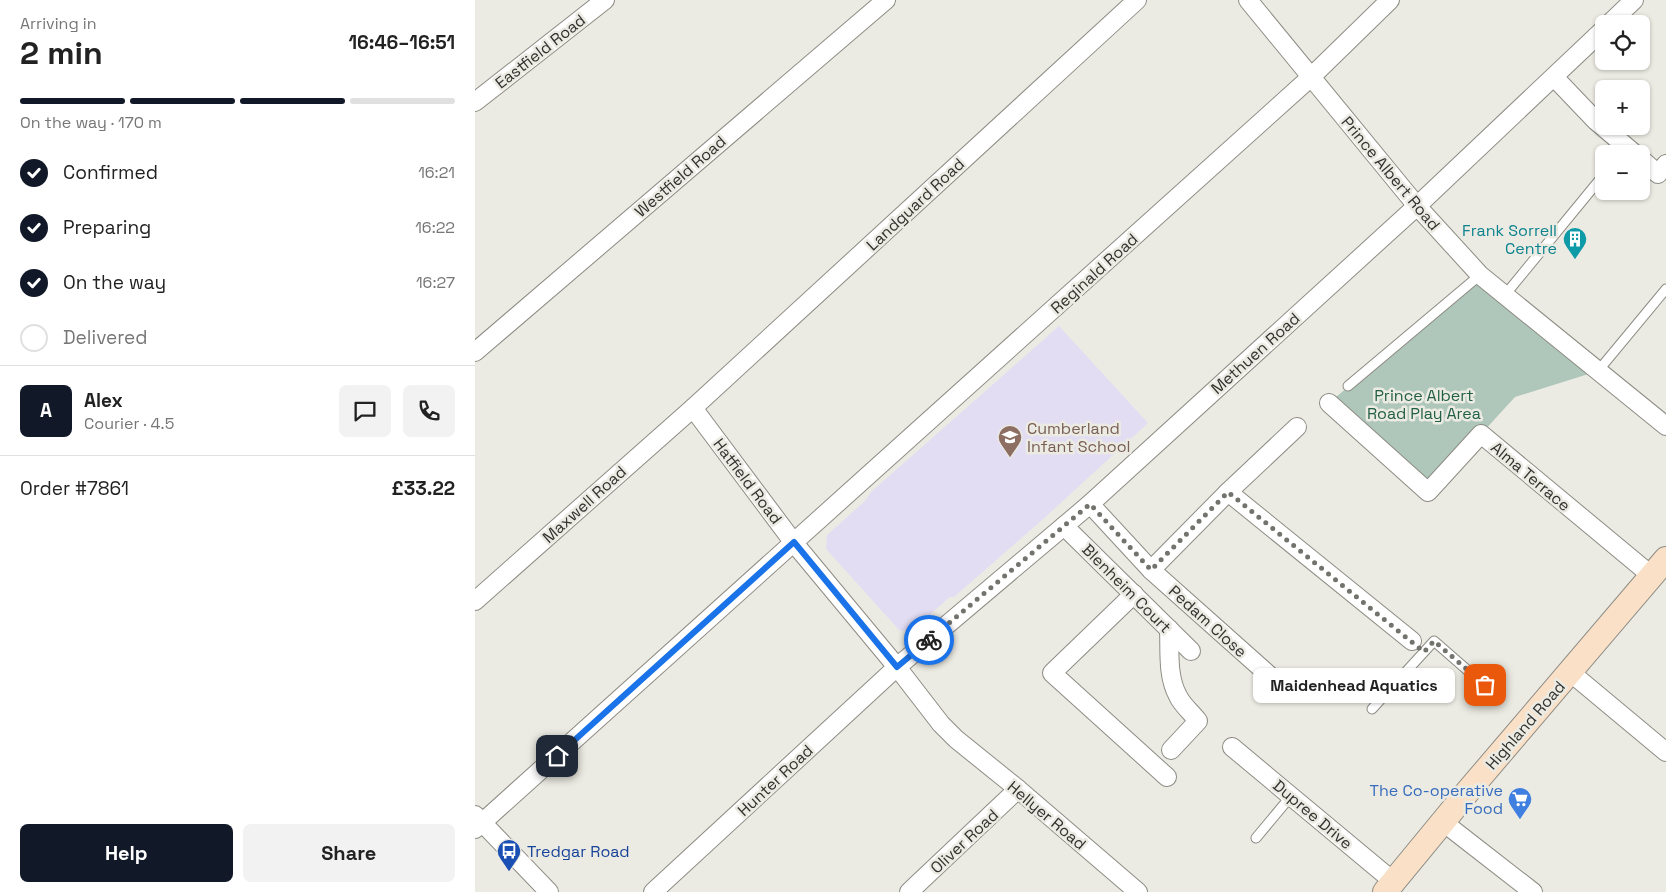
<!DOCTYPE html>
<meta charset="utf-8">
<style>
:root{--surface:#fff;--page:#f2f2f2;--text:#222;--muted:#767676;--line:#e0e0e0;--accent:#111827}
body{margin:0;font-family:"Space Grotesk",sans-serif;background:var(--page);color:var(--text);height:100vh;display:flex;flex-direction:column;font-size:19px;white-space:nowrap}
*{box-sizing:border-box;margin:0}
p{font-size:16px;color:var(--muted)}
.icon{flex:none;width:28px;height:28px;fill:none;stroke:currentColor;stroke-width:2;stroke-linecap:round;stroke-linejoin:round}
.map{position:relative;flex:1;overflow:hidden}
.side{display:flex;flex-direction:column;background:var(--surface);width:475px}
.side>*{flex:none}
.tools{position:absolute;left:1120px;top:15px;display:grid;gap:10px}
.tools a{display:grid;place-items:center;width:55px;height:55px;border-radius:8px;background:var(--surface);box-shadow:0 1px 4px #0004;font-size:25px}
.pin{position:absolute;display:grid;place-items:center;width:42px;height:42px;color:#fff;margin:-21px;border-radius:10px;box-shadow:0 2px 8px #0006}
.courier{position:absolute;display:grid;place-items:center;width:50px;height:50px;margin:-25px;border:4px solid #1a73e8;border-radius:50%;background:#fff;color:#222;box-shadow:0 1px 6px #0007}
.bubble{position:absolute;height:35px;border-radius:8px;background:var(--surface);box-shadow:0 1px 4px #0004;font-size:16px;font-weight:700;line-height:35px;text-align:center}
.overview em{font-style:normal;font-weight:700}
.overview div{display:flex;flex-direction:column-reverse}
.overview{display:flex;align-items:center;justify-content:space-between;height:85px;padding:0 20px}
h1{font-size:32px;font-weight:700;line-height:38px}
.bar{display:grid;grid-template-columns:repeat(4,1fr);gap:8px 5px;align-content:center;height:60px;padding:0 20px}
.bar i{height:6px;border-radius:4px;background:var(--line)}
.bar .on{background:var(--accent)}
.bar p{grid-column:span 4}
.line{display:flex;align-items:center;gap:12px;padding:0 20px;border-top:1px solid var(--line)}
.line div{flex:1}
.round{display:grid;place-items:center;flex:none;width:52px;height:52px;border-radius:8px;background:var(--page)}
ol{padding:0 20px;list-style:none}
li{display:flex;align-items:center;gap:15px;height:55px}
li p{margin-inline-start:auto}
li .icon{padding:5px;border-radius:50%;background:var(--accent);color:#fff;stroke-width:4}
li:last-child{color:var(--muted)}
li i{width:28px;height:28px;border:2px solid var(--line);border-radius:50%}
.action{display:flex;gap:10px;margin-top:auto;padding:10px 20px}
.action a{flex:1;height:58px;border-radius:8px;background:var(--accent);color:#fff;font-size:20px;font-weight:700;line-height:58px;text-align:center}
.action a+a{background:var(--page);color:var(--text)}
main{display:flex;flex:1;min-height:0}
.map>svg:first-child{display:block}
</style>
<main>
<section class="side">
<div class="overview"><div><h1>2 min</h1><p>Arriving in</p></div><em>16:46–16:51</em></div>
<div class="bar"><i class="on"></i><i class="on"></i><i class="on"></i><i></i><p>On the way · 170 m</p></div>
<ol>
<li><svg class="icon" aria-label="check" viewBox="0 0 24 24"><path d="M5 12l5 5 9-10"/></svg>Confirmed<p>16:21</p></li>
<li><svg class="icon" aria-label="check" viewBox="0 0 24 24"><path d="M5 12l5 5 9-10"/></svg>Preparing<p>16:22</p></li>
<li><svg class="icon" aria-label="check" viewBox="0 0 24 24"><path d="M5 12l5 5 9-10"/></svg>On the way<p>16:27</p></li>
<li><i></i>Delivered</li>
</ol>
<div class="line" style="height:90px"><b class="round" style="background:var(--accent);color:#fff">A</b><div><b>Alex</b><p>Courier · 4.5</p></div><a class="round"><svg class="icon" aria-label="chat" viewBox="0 0 24 24"><path d="M4 5h16v11H9l-5 4z"/></svg></a><a class="round"><svg class="icon" aria-label="phone" viewBox="0 0 24 24"><path d="M5 4h4l2 5-3 2q2 4 5 5l2-3 5 2v4C11 20 4 13 5 4z"/></svg></a></div>
<div class="line" style="height:65px"><div>Order #7861</div><b>£33.22</b></div>
<div class="action"><a>Help</a><a>Share</a></div>
</section>
<div class="map">
<svg width="1191" height="892" viewBox="0 0 1191 892">
<rect width="100%" height="100%" fill="#ecebe3"/>
<polygon fill="#e3ddf3" points="584,326 673,423 566,521 479,597 475,597 439,629 425,631 351,549 352,535 390,501 396,492"/>
<polygon fill="#afc6ba" points="1005,275 1123,371 1040,397 953,492 854,403"/>
<g fill="none" stroke-linecap="round" stroke-linejoin="round">
<g stroke="#8d8c84" stroke-width="11">
<g id="service">
<polyline points="1030,295 1126,178"/>
<polyline points="1123,371 1191,289"/>
<polyline points="873,386 1005,275"/>
<polyline points="897,709 959,641 1022,696"/>
<polyline points="781,838 816,796"/>
</g>
</g>
<g stroke="#8d8c84" stroke-width="20">
<g id="minor">
<polyline points="773,0 942,206 1005,275 1191,426"/>
<polyline points="1134,24 1159,0"/>
<polyline points="1079,77 1121,121 1160,154"/>
<polyline points="0,102 130,0"/>
<polyline points="1166,159 1183,174 1191,164"/>
<polyline points="0,352 411,0"/>
<polyline points="854,403 953,492 1006,434 1177,576"/>
<polyline points="218,408 319,543 422,667 466,724 481,739 543,789 663,892"/>
<polyline points="753,492 937,641"/>
<polyline points="615,504 676,570 813,692"/>
<polyline points="589,526 716,651"/>
<polyline points="676,570 753,492 822,427"/>
<polyline points="659,594 577,673 692,777"/>
<polyline points="0,601 218,408 662,0"/>
<path d="M694,629C695,651 692,676 703,696C707,705 717,713 723,721L696,750"/>
<polyline points="1095,672 1191,752"/>
<polyline points="757,747 919,882"/>
<polyline points="0,815 74,892"/>
<polyline points="968,822 1058,892"/>
<polyline points="0,829 836,77 915,0"/>
<polyline points="178,892 422,667 615,504 942,206 1129,29"/>
<polyline points="434,892 543,789"/>
</g>
</g>
<g stroke="#8d8c84" stroke-width="26">
<polyline id="secondary" points="910,892 994,790 1191,559"/>
</g>
<use href="#service" stroke="#fff" stroke-width="9"/>
<use href="#minor" stroke="#fff" stroke-width="18"/>
<use href="#secondary" stroke="#f9e0c7" stroke-width="24"/>
</g>
<g fill="none" stroke-linecap="round" stroke-linejoin="round">
<polyline stroke="#73736e" stroke-width="5" stroke-dasharray="0 9" points="454,640 615,504 676,570 753,492 949,652 959,641 1010,685"/>
<polyline stroke="#1a73e8" stroke-width="6" points="82,756 319,542 422,667 454,640"/>
</g>
<defs>
<g id="building-pin" transform="scale(1.25)"><path d="M0 17L-7.5 6A9.5 9.5 0 1 1 7.5 6Z" fill="#0f9aa8" stroke="#ecebe3"/><path d="M-4-6H4V6H1V3H-1V6H-4ZM-2.5-4.3h1.7v1.8h-1.7ZM.8-4.3h1.7v1.8H.8ZM-2.5-1h1.7V.8h-1.7ZM.8-1h1.7V.8H.8Z" fill="#fff"/></g>
<g id="school-pin" transform="scale(1.25)"><path d="M0 17L-7.5 6A9.5 9.5 0 1 1 7.5 6Z" fill="#8d6e63" stroke="#ecebe3"/><path d="M0-5L7-2L0 1L-7-2ZM-4 1L0 2.5L4 1V4Q0 6-4 4Z" fill="#fff"/></g>
<g id="supermarket-pin" transform="scale(1.25)"><path d="M0 17L-7.5 6A9.5 9.5 0 1 1 7.5 6Z" fill="#3f7fe0" stroke="#ecebe3"/><path d="M-6-5.5h2.5l.6 2H6L4.5 2H-2.5L-4.4-4H-6ZM-1.5 3.2a1.3 1.3 0 1 0 .1 0ZM3 3.2a1.3 1.3 0 1 0 .1 0Z" fill="#fff"/></g>
<g id="bus-pin" transform="scale(1.25)"><path d="M0 17L-7.5 6A9.5 9.5 0 1 1 7.5 6Z" fill="#1a4fb4" stroke="#ecebe3"/><path d="M-5-6H5V4H4V6H2V4H-2V6H-4V4H-5ZM-3.5-4V0h7V-4ZM-3.5 1.2v1.5H-2V1.2ZM2 1.2v1.5H3.5V1.2Z" fill="#fff"/></g>
</defs>
<g fill-rule="evenodd">
<use href="#building-pin" x="1100" y="239"/>
<use href="#school-pin" x="535" y="437"/>
<use href="#supermarket-pin" x="1045" y="799"/>
<use href="#bus-pin" x="34" y="851"/>
</g>
<g text-anchor="middle" stroke-width="5" stroke-linejoin="round" paint-order="stroke">
<g font-size="16" fill="#32322f" stroke="#ecebe3">
<text transform="translate(65 51) rotate(-38)" y="6">Eastfield Road</text>
<text transform="translate(916 173) rotate(50)" y="6">Prince Albert Road</text>
<text transform="translate(205 176) rotate(-41)" y="6">Westfield Road</text>
<text transform="translate(440 204) rotate(-43)" y="6">Landguard Road</text>
<text transform="translate(619 273) rotate(-42)" y="6">Reginald Road</text>
<text transform="translate(780 353) rotate(-42)" y="6">Methuen Road</text>
<text transform="translate(1056 476) rotate(40)" y="6">Alma Terrace</text>
<text transform="translate(273 481) rotate(53)" y="6">Hatfield Road</text>
<text transform="translate(109 504) rotate(-42)" y="6">Maxwell Road</text>
<text transform="translate(652 588) rotate(45)" y="6">Blenheim Court</text>
<text transform="translate(733 621) rotate(42)" y="6">Pedam Close</text>
<text transform="translate(1050 725) rotate(-49)" y="6">Highland Road</text>
<text transform="translate(300 780) rotate(-43)" y="6">Hunter Road</text>
<text transform="translate(838 814) rotate(40)" y="6">Dupree Drive</text>
<text transform="translate(572 815) rotate(40)" y="6">Hellyer Road</text>
<text transform="translate(489 841) rotate(-43)" y="6">Oliver Road</text>
</g>
<g font-size="16" fill="#0d838f" stroke="#ecebe3" text-anchor="end">
<text x="1082" y="236">Frank Sorrell<tspan x="1082" dy="18">Centre</tspan></text>
</g>
<g font-size="16" fill="#216046" stroke="#ecebe3">
<text x="949" y="401">Prince Albert<tspan x="949" dy="18">Road Play Area</tspan></text>
</g>
<g font-size="16" fill="#785e54" stroke="#ecebe3" text-anchor="start">
<text x="552" y="434">Cumberland<tspan x="552" dy="18">Infant School</tspan></text>
</g>
<g font-size="16" fill="#366cbe" stroke="#ecebe3" text-anchor="end">
<text x="1028" y="796">The Co-operative<tspan x="1028" dy="18">Food</tspan></text>
</g>
<g font-size="16" fill="#164399" stroke="#ecebe3" text-anchor="start">
<text x="52" y="857">Tredgar Road</text>
</g>
</g>
</svg>
<div class="tools">
<a><svg class="icon" aria-label="locate" viewBox="0 0 24 24"><circle cx="12" cy="12" r="6"/><path d="M12 2v4M12 18v4M2 12h4M18 12h4"/></svg></a>
<a>+</a>
<a>−</a>
</div>
<div class="pin" style="left:1010px;top:685px;background:#ea580c"><svg class="icon" aria-label="bag" viewBox="0 0 24 24"><path d="M5 8h14l-1 12H6zM9 8a3 3 0 0 1 6 0"/></svg></div>
<div class="pin" style="left:82px;top:756px;background:#1f2937"><svg class="icon" aria-label="home" viewBox="0 0 24 24"><path d="M3 11l9-7 9 7M6 9v11h12V9"/></svg></div>
<div class="courier" style="left:454px;top:640px"><svg class="icon" aria-label="bike" viewBox="0 0 24 24"><circle cx="6" cy="16" r="4"/><circle cx="18" cy="16" r="4"/><path d="M6 16l4-8h5l3 8M10 8l3 8H6M13 5h3"/></svg></div>
<div class="bubble" style="left:778px;top:668px;width:202px">Maidenhead Aquatics</div>
</div>
</main>
